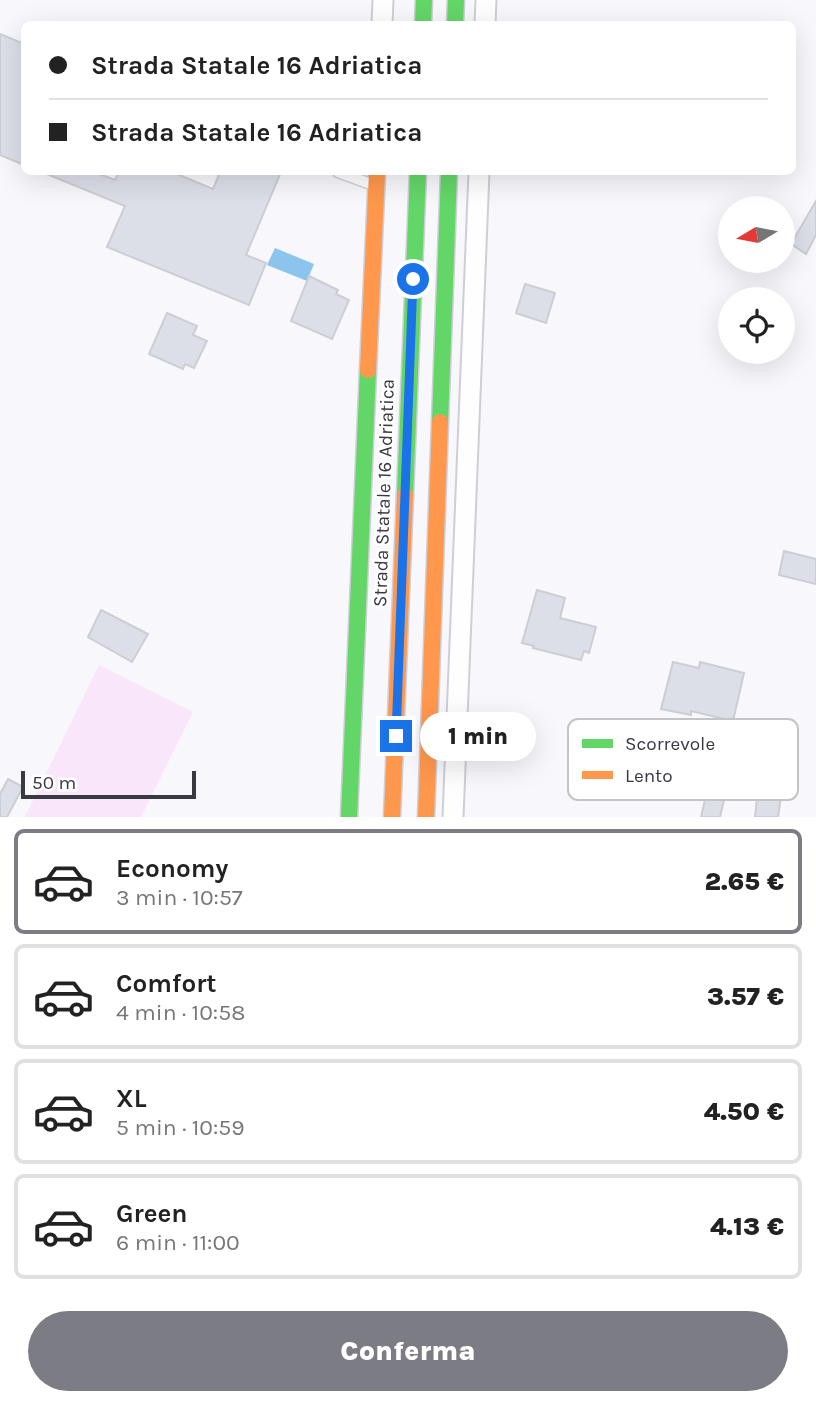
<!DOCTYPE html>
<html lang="it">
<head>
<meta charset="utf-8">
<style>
  :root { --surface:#fff; --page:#f2f2f2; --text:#222; --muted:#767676; --line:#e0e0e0; --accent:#7c7c84 }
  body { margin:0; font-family:Karla,sans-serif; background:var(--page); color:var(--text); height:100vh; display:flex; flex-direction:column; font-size:26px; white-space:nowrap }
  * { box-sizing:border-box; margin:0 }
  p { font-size:23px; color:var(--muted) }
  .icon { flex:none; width:38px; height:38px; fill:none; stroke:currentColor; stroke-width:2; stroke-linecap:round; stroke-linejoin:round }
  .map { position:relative; height:817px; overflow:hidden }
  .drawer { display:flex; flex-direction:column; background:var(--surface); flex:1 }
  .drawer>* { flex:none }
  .top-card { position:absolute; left:21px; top:21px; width:775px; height:154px; border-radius:10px; box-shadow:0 7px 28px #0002; display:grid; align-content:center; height:154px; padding:0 28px; background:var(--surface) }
  .needle { width:46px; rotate:260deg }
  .buttons { position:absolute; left:718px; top:196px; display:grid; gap:14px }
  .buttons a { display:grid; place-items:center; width:77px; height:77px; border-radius:50%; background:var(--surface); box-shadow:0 7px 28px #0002; font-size:35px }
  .scale { position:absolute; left:21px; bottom:18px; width:175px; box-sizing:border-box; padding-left:7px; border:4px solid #393944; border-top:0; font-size:19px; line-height:24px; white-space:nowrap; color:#393944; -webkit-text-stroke:5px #fff; paint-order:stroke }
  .end { position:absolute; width:32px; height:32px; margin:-16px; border:9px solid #1a73e8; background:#fff; box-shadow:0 0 0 4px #fff }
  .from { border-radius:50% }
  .bubble { position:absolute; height:49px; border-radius:24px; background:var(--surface); box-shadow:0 7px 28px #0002; font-size:23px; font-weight:800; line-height:49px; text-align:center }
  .top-card b { display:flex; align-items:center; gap:24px; height:66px; font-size:26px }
  .top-card b+b { border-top:2px solid var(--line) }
  .top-card i { width:18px; height:18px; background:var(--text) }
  ul { padding:12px 0 0; list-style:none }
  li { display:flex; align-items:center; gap:21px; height:105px; margin:0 14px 10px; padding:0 14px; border:4px solid var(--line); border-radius:10px }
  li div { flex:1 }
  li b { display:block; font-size:26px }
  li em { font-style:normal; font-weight:800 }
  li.active { border-color:var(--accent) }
  li>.icon { width:63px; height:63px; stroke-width:1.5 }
  .cta { display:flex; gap:14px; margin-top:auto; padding:14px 28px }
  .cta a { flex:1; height:80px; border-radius:42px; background:var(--accent); color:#fff; font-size:28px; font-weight:800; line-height:80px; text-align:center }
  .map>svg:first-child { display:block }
  .green { fill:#fae6fb }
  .water { fill:#8bc5ed }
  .building { fill:#dddfe8; stroke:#ccced4; stroke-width:2 }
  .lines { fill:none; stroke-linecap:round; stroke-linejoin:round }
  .lane-casing { stroke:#ceced6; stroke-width:13 }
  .street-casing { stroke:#ceced6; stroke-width:23 }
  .fast-casing { stroke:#ceced6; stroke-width:19 }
  .slow-casing { stroke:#ceced6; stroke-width:19 }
  .lane { stroke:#fefeff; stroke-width:10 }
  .street { stroke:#fefeff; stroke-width:19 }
  .fast { stroke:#63d668; stroke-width:16 }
  .slow { stroke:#ff974d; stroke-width:16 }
  .route { stroke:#1a73e8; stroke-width:9 }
  .labels { text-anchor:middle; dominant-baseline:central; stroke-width:6; stroke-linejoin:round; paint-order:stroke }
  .street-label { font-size:19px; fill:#393944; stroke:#fff }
  .key { fill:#fff; stroke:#c4c4c7; stroke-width:2 }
  .key-label { font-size:19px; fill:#393944 }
</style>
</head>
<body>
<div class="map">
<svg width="816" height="817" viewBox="0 0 816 817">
  <rect width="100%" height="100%" fill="#f7f7fc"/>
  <path class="green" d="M99 665 193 712 141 817H25Z"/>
  <path class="water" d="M275 248 314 264 307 281 267 265Z"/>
  <g class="building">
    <path d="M0 34 24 44V165L0 155Z"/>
    <path d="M42 172H94L115 180 119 172H172L213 189 220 172H281L246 255 266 263 249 305 107 247 125 206Z"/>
    <path d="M816 201V235L806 254 791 244Z"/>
    <path d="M309 276 338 290 336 294 349 300 332 339 291 321Z"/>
    <path d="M525 284 555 293 546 323 516 313Z"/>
    <path d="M167 313 197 326 193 335 207 341 194 368 185 364 183 369 149 354Z"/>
    <path d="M784 551 816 559V584L779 575Z"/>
    <path d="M537 590 565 598 560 618 596 627 589 653 584 651 581 660 533 648 534 646 522 643Z"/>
    <path d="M101 610 148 634 132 662 88 637Z"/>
    <path d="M673 662 699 668 700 662 744 673 733 721 691 711V715L661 709Z"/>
    <path d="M8 779 23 787 7 817H0V794Z"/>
    <path d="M710 779 728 783 720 817H701Z"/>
    <path d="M759 779 783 783 778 817H755Z"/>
  </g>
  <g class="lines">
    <g class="lane-casing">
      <path id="lane" d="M338 172 376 186"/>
    </g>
    <g class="street-casing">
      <g id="street">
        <path d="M382 24 383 0"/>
        <path d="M485 24 486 0"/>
        <path d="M453 817 479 172"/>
      </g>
    </g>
    <g class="fast-casing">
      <g id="fast">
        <path d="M423 24 424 0"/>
        <path d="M455 24 456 0"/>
        <path d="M440 422 449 172"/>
        <path d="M405 495 418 172"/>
        <path d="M349 817 368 370"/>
      </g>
    </g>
    <g class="slow-casing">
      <g id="slow">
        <path d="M368 370 377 172"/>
        <path d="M392 817 405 495"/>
        <path d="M426 817 440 422"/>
      </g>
    </g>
    <use href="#lane" class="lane"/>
    <use href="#street" class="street"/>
    <use href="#fast" class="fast"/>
    <use href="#slow" class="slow"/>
  </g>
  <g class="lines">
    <path class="route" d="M396 736 413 279"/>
  </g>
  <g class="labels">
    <g class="street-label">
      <text transform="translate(384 493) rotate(-88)">Strada Statale 16 Adriatica</text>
    </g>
  </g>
  <rect x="568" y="719" width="230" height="81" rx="10" class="key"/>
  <rect x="582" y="739" width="31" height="9" fill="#63d668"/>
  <rect x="582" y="771" width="31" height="8" fill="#ff974d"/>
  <g class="key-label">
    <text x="625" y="750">Scorrevole</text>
    <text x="625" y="782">Lento</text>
  </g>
</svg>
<div class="buttons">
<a><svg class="needle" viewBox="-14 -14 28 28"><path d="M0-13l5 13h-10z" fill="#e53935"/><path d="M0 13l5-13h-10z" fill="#767676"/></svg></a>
<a><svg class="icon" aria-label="locate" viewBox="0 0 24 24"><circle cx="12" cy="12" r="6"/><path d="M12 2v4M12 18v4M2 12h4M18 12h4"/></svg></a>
</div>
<div class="scale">50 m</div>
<i class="end from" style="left:413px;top:279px"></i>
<i class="end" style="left:396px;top:736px"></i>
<div class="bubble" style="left:420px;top:712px;width:116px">1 min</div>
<div class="top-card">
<b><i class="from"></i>Strada Statale 16 Adriatica</b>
<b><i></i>Strada Statale 16 Adriatica</b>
</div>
</div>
<section class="drawer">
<ul>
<li class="active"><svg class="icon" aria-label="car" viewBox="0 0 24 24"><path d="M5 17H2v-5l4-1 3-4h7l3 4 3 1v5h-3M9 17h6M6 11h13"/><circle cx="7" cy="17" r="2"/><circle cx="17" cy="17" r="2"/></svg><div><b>Economy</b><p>3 min · 10:57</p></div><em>2.65 €</em></li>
<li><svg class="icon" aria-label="car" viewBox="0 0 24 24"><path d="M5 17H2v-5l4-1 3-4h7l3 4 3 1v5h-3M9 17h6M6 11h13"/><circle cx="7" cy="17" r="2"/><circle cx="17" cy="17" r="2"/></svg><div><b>Comfort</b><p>4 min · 10:58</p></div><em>3.57 €</em></li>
<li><svg class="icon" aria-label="car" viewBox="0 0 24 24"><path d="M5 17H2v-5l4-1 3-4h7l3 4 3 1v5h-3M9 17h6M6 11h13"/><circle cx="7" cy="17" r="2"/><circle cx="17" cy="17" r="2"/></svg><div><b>XL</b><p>5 min · 10:59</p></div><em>4.50 €</em></li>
<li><svg class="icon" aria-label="car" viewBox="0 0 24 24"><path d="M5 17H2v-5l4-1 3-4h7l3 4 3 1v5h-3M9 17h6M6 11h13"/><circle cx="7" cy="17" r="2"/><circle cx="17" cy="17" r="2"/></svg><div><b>Green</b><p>6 min · 11:00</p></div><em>4.13 €</em></li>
</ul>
<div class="cta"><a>Conferma</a></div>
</section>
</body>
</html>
